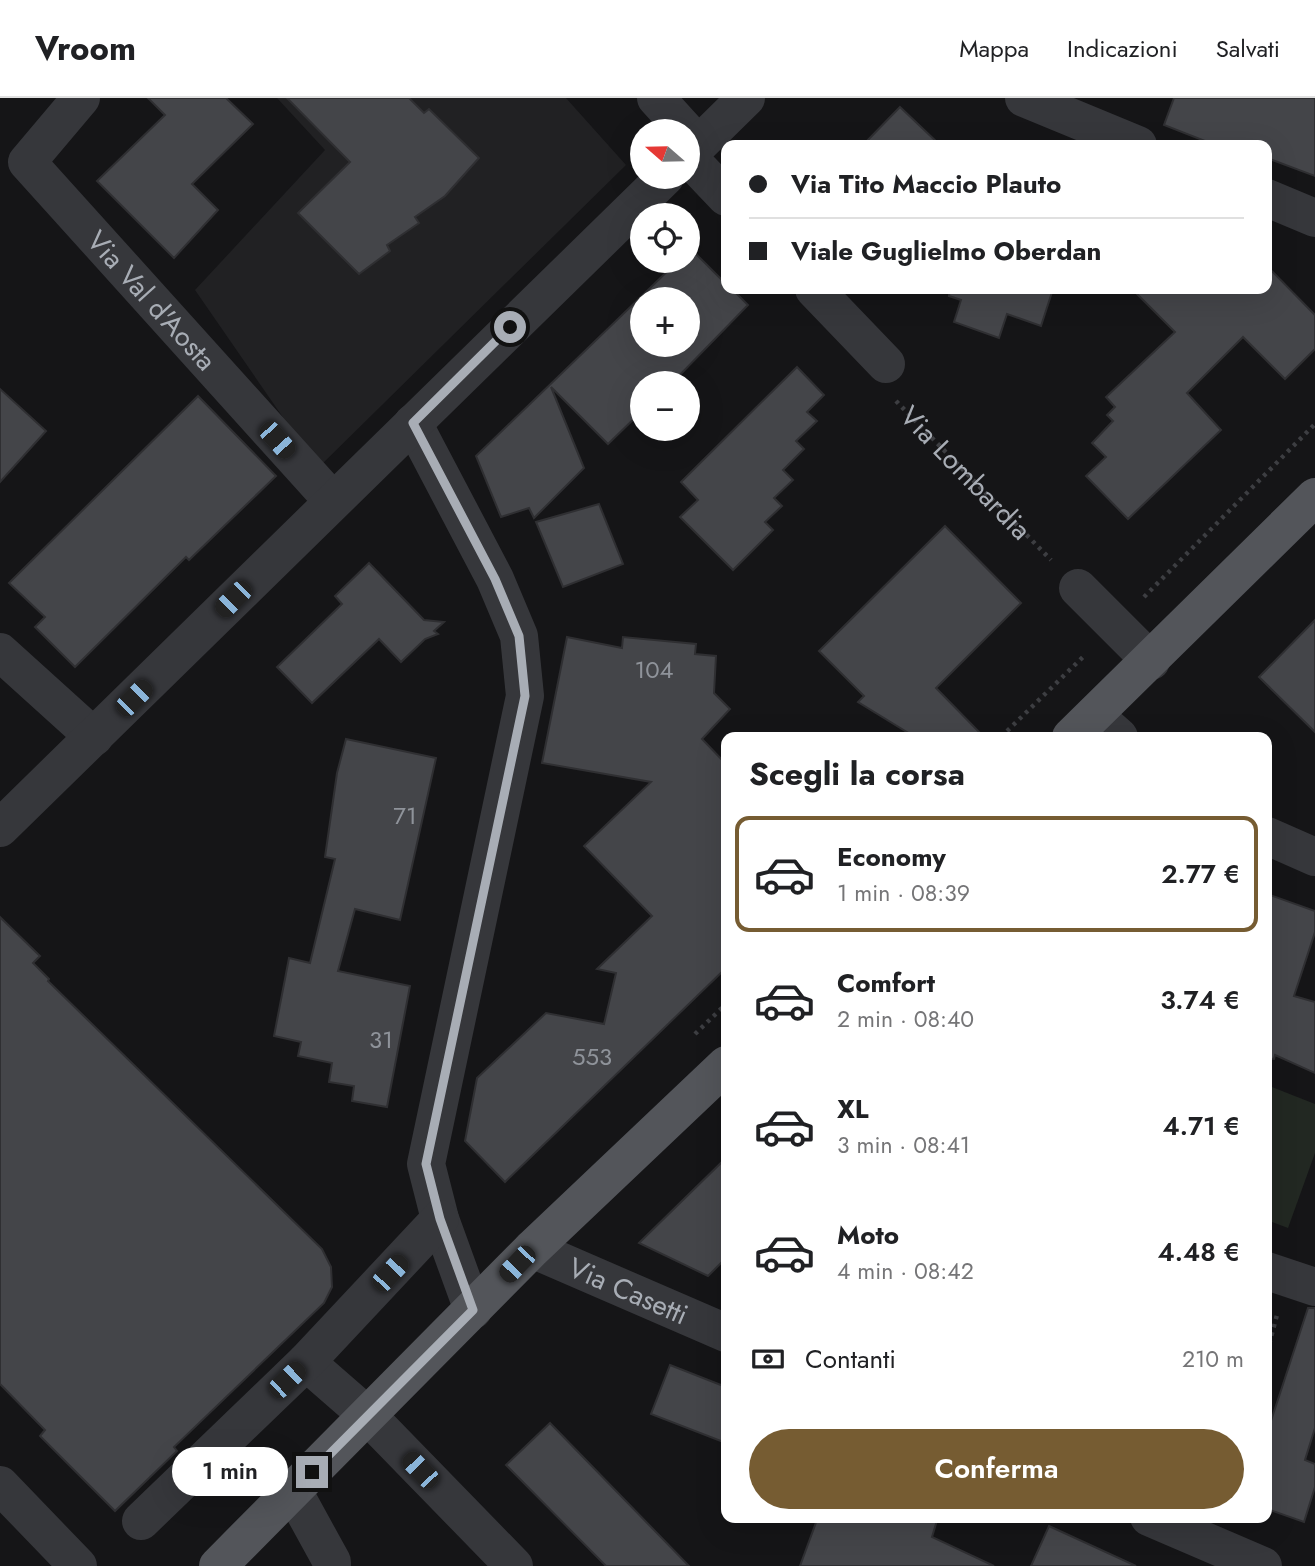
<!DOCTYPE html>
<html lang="it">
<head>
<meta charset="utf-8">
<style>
  :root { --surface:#fff; --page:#f6f6f6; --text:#202124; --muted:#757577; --line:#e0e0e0; --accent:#765c32 }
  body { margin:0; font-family:Jost,sans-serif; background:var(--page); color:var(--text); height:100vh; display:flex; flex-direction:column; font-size:26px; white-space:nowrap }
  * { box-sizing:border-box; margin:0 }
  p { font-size:23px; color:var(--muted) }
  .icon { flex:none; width:38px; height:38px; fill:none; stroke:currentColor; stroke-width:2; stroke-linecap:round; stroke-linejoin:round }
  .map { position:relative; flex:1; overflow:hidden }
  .side { position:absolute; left:721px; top:634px; width:551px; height:791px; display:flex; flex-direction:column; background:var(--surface); border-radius:14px; box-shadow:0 7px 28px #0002 }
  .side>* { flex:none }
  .hud { position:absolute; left:721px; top:42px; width:551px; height:154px; border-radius:14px; box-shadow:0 7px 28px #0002; display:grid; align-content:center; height:154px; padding:0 28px; background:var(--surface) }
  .needle { width:46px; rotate:290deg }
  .buttons { position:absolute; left:630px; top:21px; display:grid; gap:14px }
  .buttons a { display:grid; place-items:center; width:70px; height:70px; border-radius:50%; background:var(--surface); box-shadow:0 7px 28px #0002; font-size:35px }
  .end { position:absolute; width:32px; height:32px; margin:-16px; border:9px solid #a8adb5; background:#111; box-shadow:0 0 0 4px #111 }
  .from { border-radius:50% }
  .bubble { position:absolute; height:49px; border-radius:24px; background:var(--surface); box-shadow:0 7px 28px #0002; font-size:23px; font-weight:600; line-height:49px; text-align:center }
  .car { position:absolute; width:21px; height:42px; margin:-21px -10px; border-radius:9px; box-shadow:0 0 5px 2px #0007; background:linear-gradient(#222 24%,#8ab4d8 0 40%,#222 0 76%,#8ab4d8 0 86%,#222 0) }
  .hud b { display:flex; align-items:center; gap:24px; height:66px; font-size:26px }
  .hud b+b { border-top:2px solid var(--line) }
  .hud i { width:18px; height:18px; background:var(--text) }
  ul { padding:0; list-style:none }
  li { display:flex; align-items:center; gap:21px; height:116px; margin:0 14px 10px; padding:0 14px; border:4px solid transparent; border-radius:14px }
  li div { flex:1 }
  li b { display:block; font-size:26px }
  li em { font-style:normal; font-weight:600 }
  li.selected { border-color:var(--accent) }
  li>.icon { width:63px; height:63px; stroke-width:1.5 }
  h2 { padding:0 28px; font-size:32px; line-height:84px }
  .pay { display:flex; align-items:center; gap:18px; height:77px; padding:0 28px; font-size:26px }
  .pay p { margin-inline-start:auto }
  .action { display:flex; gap:14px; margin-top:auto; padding:14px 28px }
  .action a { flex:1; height:80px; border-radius:42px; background:var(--accent); color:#fff; font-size:28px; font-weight:600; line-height:80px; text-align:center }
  header { display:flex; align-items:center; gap:42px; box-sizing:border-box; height:98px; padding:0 35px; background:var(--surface); border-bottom:2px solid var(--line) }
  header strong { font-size:33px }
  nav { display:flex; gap:38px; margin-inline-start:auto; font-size:24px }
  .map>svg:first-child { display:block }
  .built { fill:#212123 }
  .green { fill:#222822 }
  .building { fill:#444549; stroke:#2f2f32; stroke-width:2; fill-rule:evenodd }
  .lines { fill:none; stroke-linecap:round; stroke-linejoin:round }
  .path { stroke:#3d3e42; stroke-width:4.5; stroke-dasharray:3.5 5; stroke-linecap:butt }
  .minor { stroke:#36373b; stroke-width:38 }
  .major { stroke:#53555a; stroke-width:38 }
  .route { stroke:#a8adb5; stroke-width:9 }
  .labels { text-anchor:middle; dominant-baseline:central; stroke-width:7; stroke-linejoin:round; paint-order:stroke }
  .number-label { font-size:24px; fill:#8f939a }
  .street-label { font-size:28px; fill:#a8adb5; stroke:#101012 }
</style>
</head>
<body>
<header>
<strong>Vroom</strong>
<nav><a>Mappa</a><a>Indicazioni</a><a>Salvati</a></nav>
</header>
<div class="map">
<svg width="1315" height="1468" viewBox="0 0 1315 1468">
  <rect width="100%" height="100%" fill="#151517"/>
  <path class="built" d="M277 0H566L626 67 318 370 195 192 325 52Z"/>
  <path class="green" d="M1267 987 1315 1006V1055L1288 1130 1267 1122Z"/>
  <g class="building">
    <path d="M148 0H226L253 26 192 86 218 112 174 160 97 83 165 17Z"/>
    <path d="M287 0H409L424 15 429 11 479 60 445 98 415 119 419 125 387 147 390 153 359 176 298 115 350 64Z"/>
    <path d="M1174 0H1315V78L1267 60V47H1215L1164 27Z"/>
    <path d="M900 9 940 47H863Z"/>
    <path d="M690 150 726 186V191H732L748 207 672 285H642V313L608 346 551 289 584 370 534 420 529 410 501 419 476 358 678 163H688ZM642 201H688V247H642Z"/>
    <path d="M1267 168 1315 217V251L1285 281 1243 239 1187 295 1221 332 1128 421 1086 378 1106 359 1092 345 1113 323 1107 317 1115 309 1106 299 1175 234 1132 191H1267Z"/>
    <path d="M950 191H1053L1041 228 1007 216 999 240 954 224 961 202 949 198Z"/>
    <path d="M797 269 824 297 807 314 817 323 796 343 804 351 783 372 793 382 774 400 782 408 765 424 773 432 733 472 680 419 698 402 681 384Z"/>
    <path d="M0 291 46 333 0 384Z"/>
    <path d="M198 298 276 378 189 462 186 459 75 569 35 529 45 519 9 485Z"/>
    <path d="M599 406 623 466 563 489 536 424Z"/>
    <path d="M945 428 1021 505 936 590 984 639H915L858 604 864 598 819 553Z"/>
    <path d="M369 465 424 522 444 524 434 533 438 536 425 541 401 564 379 541 312 605 277 569 342 506 335 498Z"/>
    <path d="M1315 522V634L1259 579Z"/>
    <path d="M567 539 622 550 623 539 696 546 695 556 716 558 714 595 730 611 702 641 726 666V870L505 1084 465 1043 477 980 546 915 604 926 616 875 597 871 652 818 584 748 651 684 542 665Z"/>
    <path d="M346 641 436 660 400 822 355 811 338 873 410 888 387 1009 352 1003 354 988 329 984 332 965 298 958 301 944 274 938 289 860 310 865 335 761 325 759 337 675Z"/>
    <path d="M1267 796 1315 813V834L1294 898 1315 904V975L1275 957 1274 961 1267 960Z"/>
    <path d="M0 819 40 858 33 865 49 881 48 883 322 1151 331 1169 332 1189 324 1205 174 1349 177 1353 115 1413 40 1338 45 1332 0 1286Z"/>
    <path d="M726 1060V1160L708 1178 639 1145Z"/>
    <path d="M1308 1210H1315V1330L1305 1362 1315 1366V1389L1304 1424 1267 1411V1335Z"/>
    <path d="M670 1267 726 1289V1345L651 1316Z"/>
    <path d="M550 1325 689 1468H606L506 1367Z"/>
    <path d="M818 1419H938L932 1439 994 1468H800Z"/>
    <path d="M1049 1428 1136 1468H1031Z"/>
  </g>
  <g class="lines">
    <g class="path">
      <path id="s1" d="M896 303 1051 462"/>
      <path d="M1144 499 1315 326"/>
      <path d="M1001 639 1086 556"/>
      <path d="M695 936 726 906"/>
      <path d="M1267 1254 1277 1217"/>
    </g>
    <g class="minor">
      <path id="s2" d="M81 0 27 64 332 402"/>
      <path d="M656 0 686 33"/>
      <path d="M1024 0 1138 47"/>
      <path d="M688 57 746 0"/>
      <path d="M688 59 726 99"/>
      <path d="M1267 100 1315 120"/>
      <path d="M814 191 886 266"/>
      <path d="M413 325 495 481 519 538 525 598 426 1066 440 1121 473 1212"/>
      <path d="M1078 490 1151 563"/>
      <path d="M0 554 94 639"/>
      <path d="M1094 617 1119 639"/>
      <path d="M0 730 665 79"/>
      <path d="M1267 738 1315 759"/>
      <path id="s3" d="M532 1151 726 1235"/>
      <path d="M1267 1173 1315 1189"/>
      <path d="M306 1264 368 1318 514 1468"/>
      <path d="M0 1387 78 1468"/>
      <path d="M293 1393 332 1464V1468"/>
      <path d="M1149 1419 1263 1468"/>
      <path d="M141 1423 306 1264 440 1121"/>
    </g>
    <g class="major">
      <path d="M1071 639 1315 399"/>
      <path d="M218 1468 532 1151 726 967"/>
    </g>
  </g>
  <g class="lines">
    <path class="route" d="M312 1374 473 1212 440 1121 426 1066 525 598 519 538 495 481 413 325 510 229"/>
  </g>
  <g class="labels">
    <g class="number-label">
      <text x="654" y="571">104</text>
      <text x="405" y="717">71</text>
      <text x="381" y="941">31</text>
      <text x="592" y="958">553</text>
    </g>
    <g class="street-label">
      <text stroke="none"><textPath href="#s2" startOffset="270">Via Val d'Aosta</textPath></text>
      <text stroke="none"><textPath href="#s1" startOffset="100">Via Lombardia</textPath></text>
      <text stroke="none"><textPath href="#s3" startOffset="105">Via Casetti</textPath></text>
    </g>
  </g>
</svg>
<div class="buttons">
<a><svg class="needle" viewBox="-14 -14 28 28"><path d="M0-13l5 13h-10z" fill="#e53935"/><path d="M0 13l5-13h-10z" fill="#757577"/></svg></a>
<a><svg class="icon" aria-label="locate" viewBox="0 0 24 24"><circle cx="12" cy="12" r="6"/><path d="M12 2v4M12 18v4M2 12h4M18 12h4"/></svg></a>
<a>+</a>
<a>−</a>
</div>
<i class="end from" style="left:510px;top:229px"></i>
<i class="end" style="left:312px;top:1374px"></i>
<div class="bubble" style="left:172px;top:1349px;width:116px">1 min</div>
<i class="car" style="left:277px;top:342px;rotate:138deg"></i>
<i class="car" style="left:233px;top:501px;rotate:225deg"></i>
<i class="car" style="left:134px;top:600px;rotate:45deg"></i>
<i class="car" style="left:517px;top:1166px;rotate:224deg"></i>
<i class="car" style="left:390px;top:1175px;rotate:43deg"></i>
<i class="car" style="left:287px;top:1282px;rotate:46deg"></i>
<i class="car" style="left:420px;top:1372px;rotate:316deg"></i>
<div class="hud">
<b><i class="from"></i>Via Tito Maccio Plauto</b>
<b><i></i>Viale Guglielmo Oberdan</b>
</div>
<section class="side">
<h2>Scegli la corsa</h2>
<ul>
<li class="selected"><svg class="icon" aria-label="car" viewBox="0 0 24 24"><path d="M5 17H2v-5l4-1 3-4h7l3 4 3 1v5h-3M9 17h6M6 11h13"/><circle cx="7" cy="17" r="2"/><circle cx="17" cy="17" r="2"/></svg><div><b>Economy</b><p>1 min · 08:39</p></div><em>2.77 €</em></li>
<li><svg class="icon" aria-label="car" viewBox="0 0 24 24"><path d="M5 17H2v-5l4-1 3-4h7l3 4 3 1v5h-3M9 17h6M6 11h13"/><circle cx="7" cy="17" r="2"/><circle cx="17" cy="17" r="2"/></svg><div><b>Comfort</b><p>2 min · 08:40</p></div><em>3.74 €</em></li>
<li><svg class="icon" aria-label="car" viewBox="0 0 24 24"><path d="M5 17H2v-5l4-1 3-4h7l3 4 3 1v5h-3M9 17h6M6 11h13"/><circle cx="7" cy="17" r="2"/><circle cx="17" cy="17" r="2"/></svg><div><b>XL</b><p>3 min · 08:41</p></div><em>4.71 €</em></li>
<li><svg class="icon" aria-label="car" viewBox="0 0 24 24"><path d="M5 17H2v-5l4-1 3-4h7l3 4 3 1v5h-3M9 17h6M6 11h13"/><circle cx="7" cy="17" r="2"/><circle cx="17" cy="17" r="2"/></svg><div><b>Moto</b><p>4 min · 08:42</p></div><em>4.48 €</em></li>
</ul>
<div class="pay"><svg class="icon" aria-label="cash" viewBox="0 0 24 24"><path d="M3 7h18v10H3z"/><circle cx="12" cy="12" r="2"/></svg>Contanti<p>210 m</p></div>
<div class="action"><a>Conferma</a></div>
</section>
</div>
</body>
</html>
